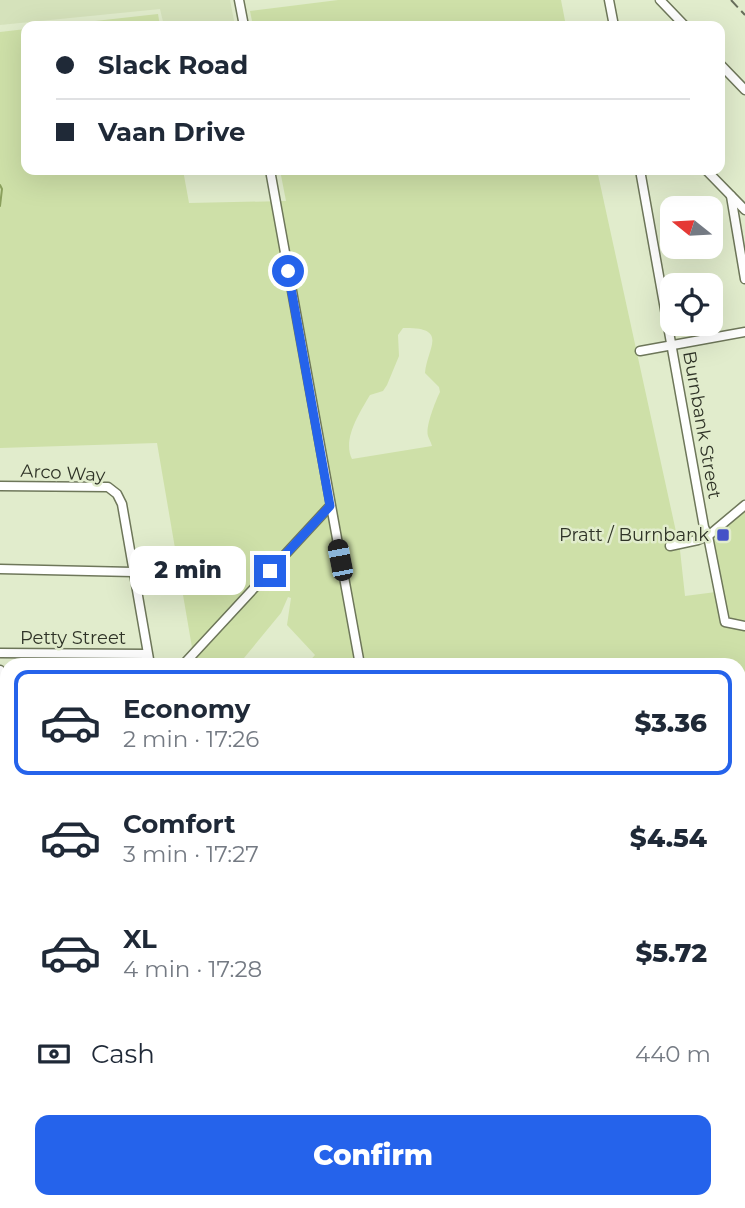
<!DOCTYPE html>
<html lang="en">
<head>
<meta charset="utf-8">
<style>
  :root { --surface:#fff; --page:#f2f2f3; --text:#1f2937; --muted:#747a83; --line:#e0e1e3; --accent:#2563eb }
  body { margin:0; font-family:Montserrat,sans-serif; background:var(--page); color:var(--text); height:100vh; display:flex; flex-direction:column; font-size:26px; white-space:nowrap }
  * { box-sizing:border-box; margin:0 }
  p { font-size:23px; color:var(--muted) }
  .icon { flex:none; width:38px; height:38px; fill:none; stroke:currentColor; stroke-width:2; stroke-linecap:round; stroke-linejoin:round }
  .map { position:relative; flex:1; overflow:hidden }
  .panel { position:absolute; left:0px; top:658px; width:746px; height:551px; display:flex; flex-direction:column; background:var(--surface); border-radius:21px 21px 0 0; box-shadow:0 7px 28px #0002 }
  .panel>* { flex:none }
  .banner { position:absolute; left:21px; top:21px; width:704px; height:154px; border-radius:14px; box-shadow:0 7px 28px #0002; display:grid; align-content:center; height:154px; padding:0 35px; background:var(--surface) }
  .needle { width:46px; rotate:288deg }
  .buttons { position:absolute; left:660px; top:196px; display:grid; gap:14px }
  .buttons a { display:grid; place-items:center; width:63px; height:63px; border-radius:14px; background:var(--surface); box-shadow:0 7px 28px #0002; font-size:35px }
  .end { position:absolute; width:32px; height:32px; margin:-16px; border:9px solid #2563eb; background:#fff; box-shadow:0 0 0 4px #fff }
  .from { border-radius:50% }
  .bubble { position:absolute; height:49px; border-radius:14px; background:var(--surface); box-shadow:0 7px 28px #0002; font-size:23px; font-weight:800; line-height:49px; text-align:center }
  .car { position:absolute; width:21px; height:42px; margin:-21px -10px; border-radius:9px; box-shadow:0 0 5px 2px #0007; background:linear-gradient(#222 24%,#8ab4d8 0 40%,#222 0 76%,#8ab4d8 0 86%,#222 0) }
  .banner b { display:flex; align-items:center; gap:24px; height:66px; font-size:26px }
  .banner b+b { border-top:2px solid var(--line) }
  .banner i { width:18px; height:18px; background:var(--text) }
  ul { padding:12px 0 0; list-style:none }
  li { display:flex; align-items:center; gap:21px; height:105px; margin:0 14px 10px; padding:0 21px; border:4px solid transparent; border-radius:14px }
  li div { flex:1 }
  li b { display:block; font-size:26px }
  li em { font-style:normal; font-weight:800 }
  li.active { border-color:var(--accent) }
  li>.icon { width:63px; height:63px; stroke-width:1.5 }
  .pay { display:flex; align-items:center; gap:18px; height:77px; padding:0 35px; font-size:26px }
  .pay p { margin-inline-start:auto }
  .primary-button { display:flex; gap:14px; margin-top:auto; padding:14px 35px }
  .primary-button a { flex:1; height:80px; border-radius:14px; background:var(--accent); color:#fff; font-size:28px; font-weight:800; line-height:80px; text-align:center }
  .map>svg:first-child { display:block }
  .built { fill:#d5e2bb }
  .green { fill:#cee0a8; fill-rule:evenodd }
  .lines { fill:none; stroke-linecap:round; stroke-linejoin:round }
  .stream { stroke:#8a9f5c; stroke-width:2 }
  .minor-casing { stroke:#6e775a; stroke-width:11 }
  .major-casing { stroke:#6e775a; stroke-width:13 }
  .minor { stroke:#fff; stroke-width:8 }
  .major { stroke:#fff; stroke-width:10 }
  .rail { stroke:#676d5b; stroke-width:2; stroke-dasharray:10 5; stroke-linecap:butt }
  .route { stroke:#2563eb; stroke-width:9 }
  .poi-dot { fill:#4452c7; stroke:#e1eccc; stroke-width:2.5 }
  .labels { text-anchor:middle; dominant-baseline:central; stroke-width:5; stroke-linejoin:round; paint-order:stroke }
  .street-label { font-size:18px; fill:#2f3327; stroke:#e1eccc }
  .poi-label { font-size:18px; fill:#2f3327; stroke:#e1eccc; text-anchor:end }
</style>
</head>
<body>
<div class="map">
<svg width="745" height="1208" viewBox="0 0 745 1208">
  <rect width="100%" height="100%" fill="#e1eccc"/>
  <path class="built" d="M0 0H230L235 26H164L160 9 0 25Z"/>
  <g class="green">
    <path d="M338 0H561L566 26H253L250 11Z"/>
    <path d="M158 14 160 26H50Z"/>
    <path d="M26 29V170H183L189 203 286 201 280 170H597L680 550 685 596 716 592 710 539 745 509V1063L739 1064 738 665H306L315 655 287 625 291 598 288 597 281 613 244 658 217 663V665H195L157 443 0 448V32ZM403 328C450 327 427 348 425 373L439 387 440 392C436 400 425 427 428 436 429 439 431 442 432 446L352 459C342 439 360 412 370 395L383 391 387 385 399 356 398 335Z"/>
    <path d="M0 1002H7V1121L0 1122Z"/>
    <path d="M7 1169V1202H58L59 1208H0V1170Z"/>
  </g>
  <g class="lines">
    <path class="stream" d="M0 185 2 189 0 206"/>
    <g class="minor-casing">
      <g id="minor">
        <path d="M239 0 244 26"/>
        <path d="M609 0 614 26"/>
        <path d="M660 0 685 26"/>
        <path d="M719 63 745 90"/>
        <path d="M270 170 360 665"/>
        <path d="M640 170 704 527 708 536 725 622 745 626"/>
        <path d="M706 170 745 210"/>
        <path d="M731 196 745 279"/>
        <path d="M640 351 745 332"/>
        <path d="M0 486 108 487 117 494 122 504 150 665"/>
        <path d="M670 546 698 540 708 536 745 505"/>
        <path d="M0 569 133 572"/>
        <path d="M0 653 147 654"/>
        <path d="M183 665 330 506"/>
        <path d="M0 670 7 709"/>
        <path d="M0 760 7 753"/>
        <path d="M0 886 7 868"/>
        <path d="M0 914 7 913"/>
        <path d="M0 996 7 995"/>
      </g>
    </g>
    <g class="major-casing">
      <g id="major">
        <path d="M738 1074 745 1073"/>
        <path d="M0 1133 7 1132"/>
        <path d="M0 1141 7 1140"/>
      </g>
    </g>
    <use href="#minor" class="minor"/>
    <use href="#major" class="major"/>
    <path class="rail" d="M731 0 745 15"/>
  </g>
  <g class="lines">
    <path class="route" d="M270 571 330 506 288 271"/>
  </g>
  <rect class="poi-dot" x="716" y="528" width="14" height="14" rx="3.5"/>
  <g class="labels">
    <g class="street-label">
      <text transform="translate(702 425) rotate(80)">Burnbank Street</text>
      <text transform="translate(63 473) rotate(3)">Arco Way</text>
      <text x="73" y="638">Petty Street</text>
    </g>
    <g class="poi-label">
      <text x="709" y="535">Pratt / Burnbank</text>
    </g>
  </g>
</svg>
<div class="buttons">
<a><svg class="needle" viewBox="-14 -14 28 28"><path d="M0-13l5 13h-10z" fill="#e53935"/><path d="M0 13l5-13h-10z" fill="#747a83"/></svg></a>
<a><svg class="icon" aria-label="locate" viewBox="0 0 24 24"><circle cx="12" cy="12" r="6"/><path d="M12 2v4M12 18v4M2 12h4M18 12h4"/></svg></a>
</div>
<i class="end from" style="left:288px;top:271px"></i>
<i class="end" style="left:270px;top:571px"></i>
<div class="bubble" style="left:130px;top:546px;width:116px">2 min</div>
<i class="car" style="left:340px;top:560px;rotate:349deg"></i>
<div class="banner">
<b><i class="from"></i>Slack Road</b>
<b><i></i>Vaan Drive</b>
</div>
<section class="panel">
<ul>
<li class="active"><svg class="icon" aria-label="car" viewBox="0 0 24 24"><path d="M5 17H2v-5l4-1 3-4h7l3 4 3 1v5h-3M9 17h6M6 11h13"/><circle cx="7" cy="17" r="2"/><circle cx="17" cy="17" r="2"/></svg><div><b>Economy</b><p>2 min · 17:26</p></div><em>$3.36</em></li>
<li><svg class="icon" aria-label="car" viewBox="0 0 24 24"><path d="M5 17H2v-5l4-1 3-4h7l3 4 3 1v5h-3M9 17h6M6 11h13"/><circle cx="7" cy="17" r="2"/><circle cx="17" cy="17" r="2"/></svg><div><b>Comfort</b><p>3 min · 17:27</p></div><em>$4.54</em></li>
<li><svg class="icon" aria-label="car" viewBox="0 0 24 24"><path d="M5 17H2v-5l4-1 3-4h7l3 4 3 1v5h-3M9 17h6M6 11h13"/><circle cx="7" cy="17" r="2"/><circle cx="17" cy="17" r="2"/></svg><div><b>XL</b><p>4 min · 17:28</p></div><em>$5.72</em></li>
</ul>
<div class="pay"><svg class="icon" aria-label="cash" viewBox="0 0 24 24"><path d="M3 7h18v10H3z"/><circle cx="12" cy="12" r="2"/></svg>Cash<p>440 m</p></div>
<div class="primary-button"><a>Confirm</a></div>
</section>
</div>
</body>
</html>
